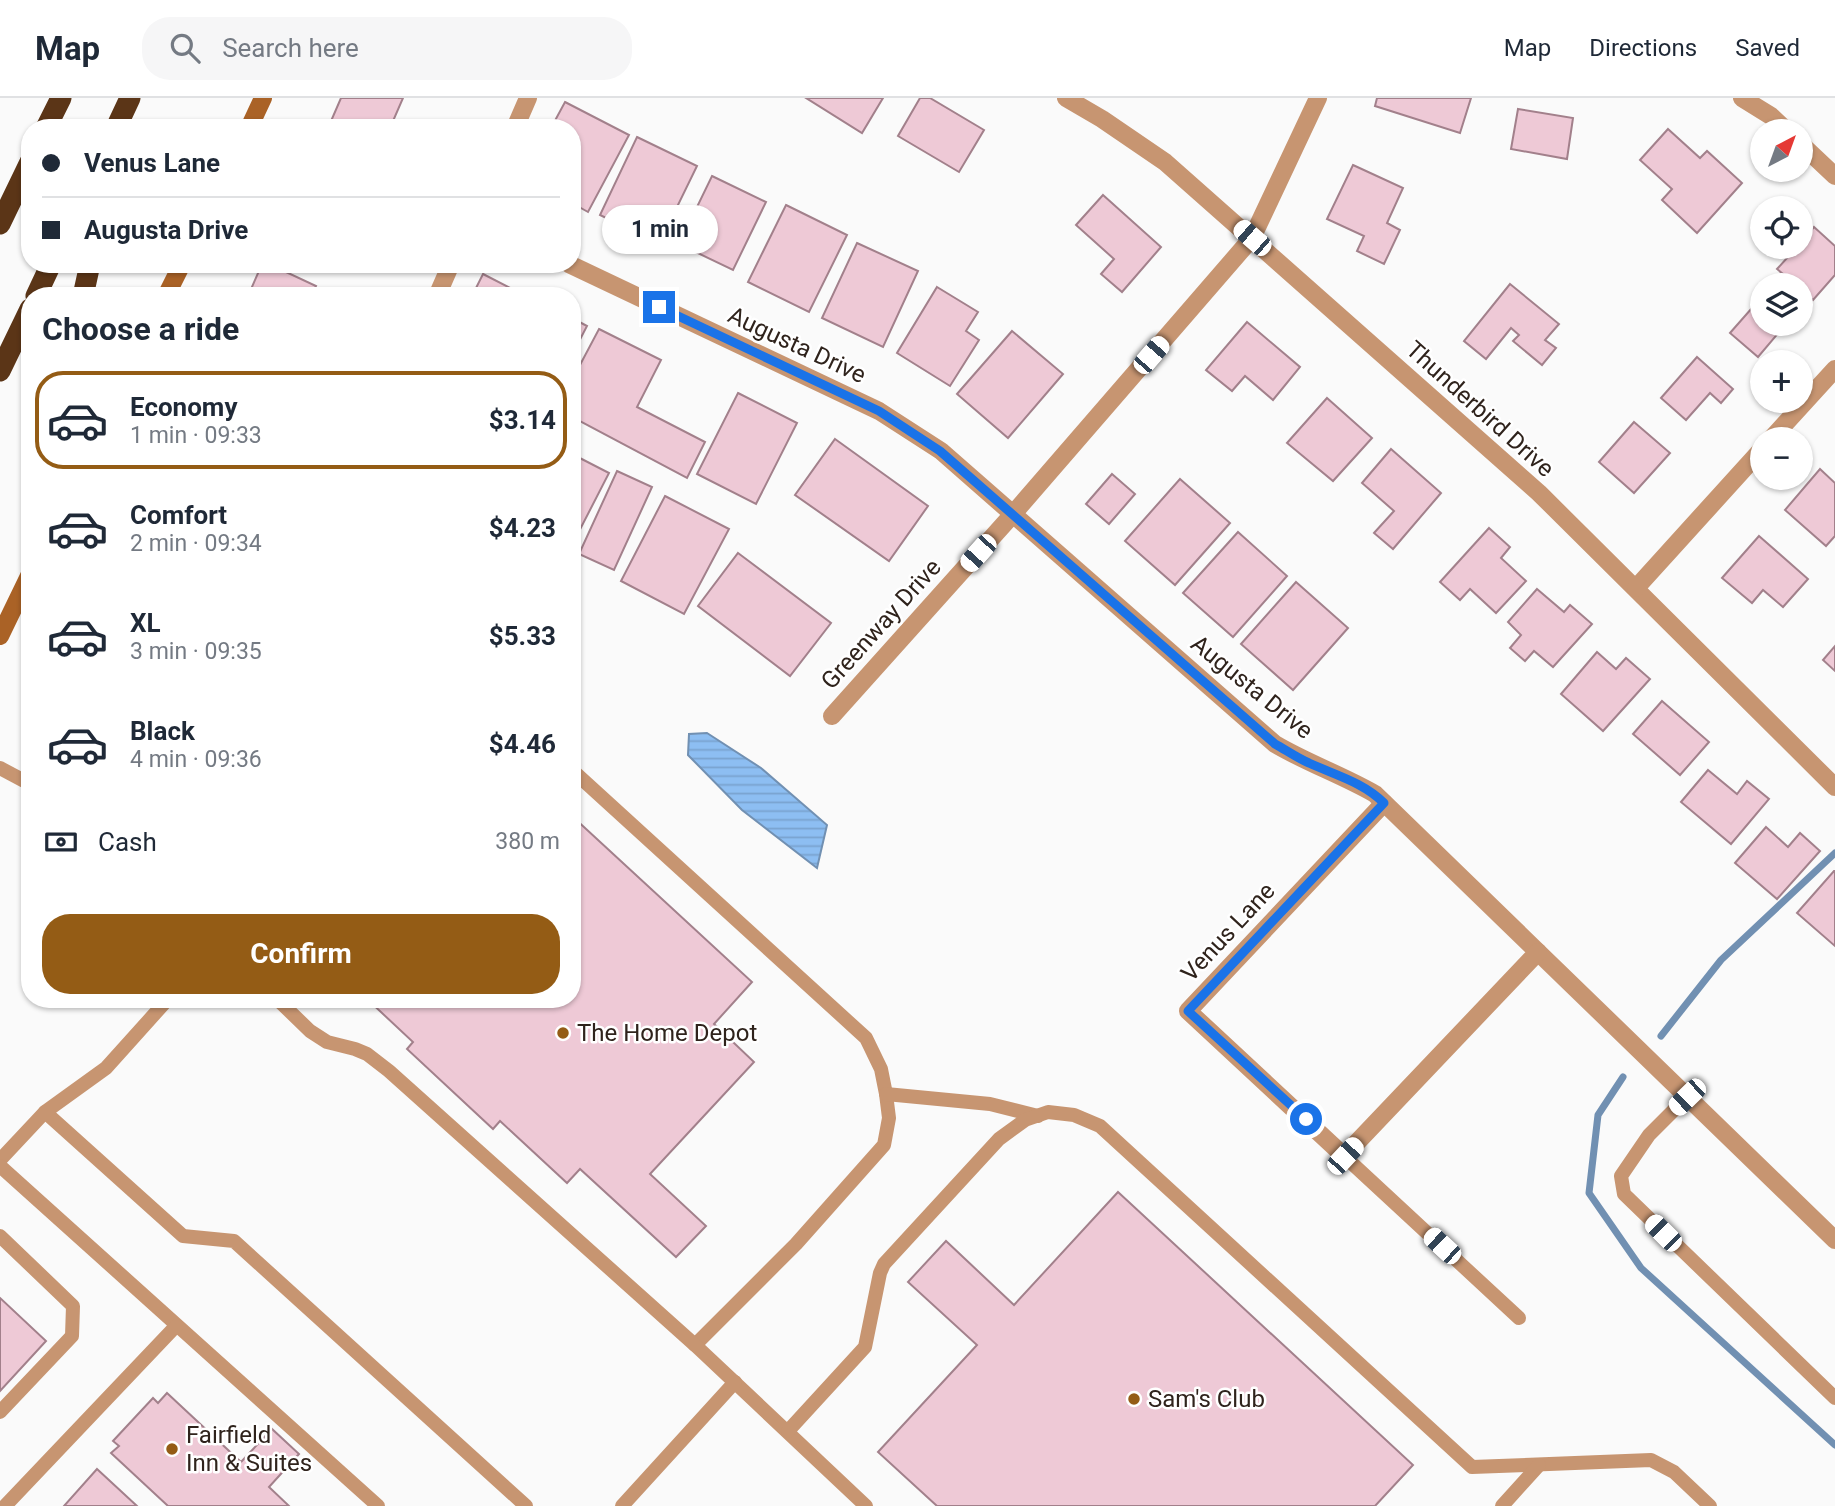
<!DOCTYPE html>
<html lang="en">
<head>
<meta charset="utf-8">
<style>
  :root { --surface:#fff; --page:#f6f6f7; --text:#1f2937; --muted:#747a83; --line:#e0e1e3; --accent:#945c15 }
  body { margin:0; font-family:Roboto,sans-serif; background:var(--page); color:var(--text); height:100vh; display:flex; flex-direction:column; font-size:26px; white-space:nowrap }
  * { box-sizing:border-box; margin:0 }
  p { font-size:23px; color:var(--muted) }
  .icon { flex:none; width:38px; height:38px; fill:none; stroke:currentColor; stroke-width:2; stroke-linecap:round; stroke-linejoin:round }
  .map { position:relative; flex:1; overflow:hidden }
  .panel { position:absolute; left:21px; top:189px; width:560px; height:721px; display:flex; flex-direction:column; background:var(--surface); border-radius:28px; box-shadow:0 2px 5px #0004 }
  .panel>* { flex:none }
  .hud { position:absolute; left:21px; top:21px; width:560px; height:154px; border-radius:28px; box-shadow:0 2px 5px #0004; display:grid; align-content:center; height:154px; padding:0 21px; background:var(--surface) }
  .needle { width:46px; rotate:41deg }
  .buttons { position:absolute; left:1750px; top:21px; display:grid; gap:14px }
  .buttons a { display:grid; place-items:center; width:63px; height:63px; border-radius:50%; background:var(--surface); box-shadow:0 2px 5px #0004; font-size:35px }
  .end { position:absolute; width:32px; height:32px; margin:-16px; border:9px solid #1a73e8; background:#fff; box-shadow:0 0 0 4px #fff }
  .from { border-radius:50% }
  .bubble { position:absolute; height:49px; border-radius:24px; background:var(--surface); box-shadow:0 2px 5px #0004; font-size:23px; font-weight:700; line-height:49px; text-align:center }
  .car { position:absolute; width:21px; height:42px; margin:-21px -10px; border-radius:9px; box-shadow:0 0 5px 2px #0007; background:linear-gradient(#fff 24%,#345 0 40%,#fff 0 76%,#345 0 86%,#fff 0) }
  .hud b { display:flex; align-items:center; gap:24px; height:66px; font-size:26px }
  .hud b+b { border-top:2px solid var(--line) }
  .hud i { width:18px; height:18px; background:var(--text) }
  ul { padding:0; list-style:none }
  li { display:flex; align-items:center; gap:21px; height:98px; margin:0 14px 10px; padding:0 7px; border:4px solid transparent; border-radius:28px }
  li div { flex:1 }
  li b { display:block; font-size:26px }
  li em { font-style:normal; font-weight:700 }
  li.on { border-color:var(--accent) }
  li>.icon { width:63px; height:63px; stroke-width:1.5 }
  h2 { padding:0 21px; font-size:32px; line-height:84px }
  .pay { display:flex; align-items:center; gap:18px; height:77px; padding:0 21px; font-size:26px }
  .pay p { margin-inline-start:auto }
  .action { display:flex; gap:14px; margin-top:auto; padding:14px 21px }
  .action a { flex:1; height:80px; border-radius:28px; background:var(--accent); color:#fff; font-size:28px; font-weight:700; line-height:80px; text-align:center }
  header { display:flex; align-items:center; gap:42px; box-sizing:border-box; height:98px; padding:0 35px; background:var(--surface); border-bottom:2px solid var(--line) }
  header strong { font-size:33px }
  nav { display:flex; gap:38px; margin-inline-start:auto; font-size:24px }
  .search { width:490px; height:63px; background:var(--page); display:flex; align-items:center; gap:18px; box-sizing:border-box; padding:0 24px; border-radius:28px; color:var(--muted); font-size:26px }
  .map>svg:first-child { display:block }
  .water { fill:url(#water-rules); stroke:#7190b2; stroke-width:2 }
  .lines { fill:none; stroke-linecap:round; stroke-linejoin:round }
  .stream { stroke:#7190b2; stroke-width:7 }
  .building { fill:#eec9d6; stroke:#a2808b; stroke-width:2 }
  .lane { stroke:#c79571; stroke-width:14 }
  .street { stroke:#c79571; stroke-width:18 }
  .secondary { stroke:#aa6226; stroke-width:18 }
  .highway { stroke:#5b3517; stroke-width:21 }
  .route { stroke:#1a73e8; stroke-width:9 }
  .poi-dot { fill:#945c15; stroke:#fff; stroke-width:2.5 }
  .labels { text-anchor:middle; dominant-baseline:central; stroke-width:5; stroke-linejoin:round; paint-order:stroke }
  .street-label { font-size:24px; fill:#2f231c; stroke:#fff }
  .poi-label { font-size:24px; fill:#2f231c; stroke:#fff; text-anchor:start }
</style>
</head>
<body>
<header>
<strong>Map</strong>
<div class="search"><svg class="icon" aria-label="search" viewBox="0 0 24 24"><circle cx="10" cy="10" r="6"/><path d="M15 15l6 6"/></svg>Search here</div>
<nav><a>Map</a><a>Directions</a><a>Saved</a></nav>
</header>
<div class="map">
<svg width="1835" height="1408" viewBox="0 0 1835 1408">
  <defs>
    <pattern id="water-rules" width="6" height="5" patternUnits="userSpaceOnUse" patternTransform="scale(1.75)"><rect width="6" height="5" fill="#8dbef2"/><path d="M0 2.5h6" fill="none" stroke="#7aa3cf"/></pattern>
  </defs>
  <rect width="100%" height="100%" fill="#fafafa"/>
  <path class="water" d="M707 635 761 670 827 727 817 770 742 712 688 657 689 636Z"/>
  <g class="lines">
    <g class="stream">
      <path d="M1661 938 1721 862 1835 755"/>
      <path d="M1623 979 1598 1017 1589 1095 1641 1170 1835 1347"/>
    </g>
  </g>
  <g class="building">
    <path d="M341 0H403L390 30H328Z"/>
    <path d="M806 0H883L862 35Z"/>
    <path d="M920 0H930L984 32 959 74 898 38Z"/>
    <path d="M1377 0H1471L1460 35 1375 8Z"/>
    <path d="M565 4 629 37 588 114 572 105V30H551Z"/>
    <path d="M1518 11 1573 20 1567 61 1511 51Z"/>
    <path d="M1668 31 1700 60 1707 53 1742 85 1697 135 1662 102 1672 91 1640 62Z"/>
    <path d="M637 39 697 68 659 146 600 117Z"/>
    <path d="M1353 67 1403 90 1387 125 1400 132 1384 166 1357 153 1364 138 1327 121Z"/>
    <path d="M712 78 766 104 733 172 679 146Z"/>
    <path d="M1103 97 1161 149 1122 194 1101 176 1114 161 1076 127Z"/>
    <path d="M786 107 847 137 809 214 748 184Z"/>
    <path d="M1814 129 1835 148V177L1813 202 1801 191V187H1796L1777 171 1797 149H1801V144Z"/>
    <path d="M857 145 918 173 883 249 822 220Z"/>
    <path d="M262 166H269L316 188 311 198H248Z"/>
    <path d="M483 176 526 198H472Z"/>
    <path d="M1510 186 1559 226 1545 242 1556 250 1542 267 1513 243 1519 237 1511 230 1486 261 1464 243Z"/>
    <path d="M937 189 978 214 966 233 979 242 950 288 897 255Z"/>
    <path d="M1759 202 1762 205V226H1786L1758 259 1730 235Z"/>
    <path d="M572 220 587 228 572 257Z"/>
    <path d="M1247 224 1300 269 1273 302 1245 278 1232 293 1206 272Z"/>
    <path d="M599 231 661 262 637 309 705 344 687 380 572 319V282Z"/>
    <path d="M1012 233 1063 276 1008 340 957 296Z"/>
    <path d="M1697 259 1733 291 1721 305 1710 295 1686 322 1661 300Z"/>
    <path d="M738 295 797 325 756 406 697 376Z"/>
    <path d="M1327 300 1372 340 1333 383 1287 345Z"/>
    <path d="M1634 324 1670 355 1634 395 1599 364Z"/>
    <path d="M835 341 928 408 889 463 795 397Z"/>
    <path d="M1391 351 1441 395 1393 451 1374 435 1394 413 1362 385Z"/>
    <path d="M572 356 609 375 572 447Z"/>
    <path d="M1820 371 1835 385V438L1826 448 1785 412Z"/>
    <path d="M617 373 652 389 614 472 579 456Z"/>
    <path d="M1112 376 1135 396 1109 426 1086 406Z"/>
    <path d="M1180 381 1230 425 1175 487 1125 443Z"/>
    <path d="M665 398 729 431 684 516 621 483Z"/>
    <path d="M1489 430 1510 449 1501 460 1526 483 1496 515 1470 491 1460 502 1440 484Z"/>
    <path d="M1238 434 1287 478 1233 539 1183 495Z"/>
    <path d="M1759 438 1808 481 1783 509 1763 492 1752 505 1722 480Z"/>
    <path d="M738 455 831 525 790 578 698 508Z"/>
    <path d="M1296 484 1348 530 1293 592 1241 546Z"/>
    <path d="M1537 491 1564 514 1570 507 1592 526 1553 569 1534 553 1525 563 1510 550 1521 537 1508 524Z"/>
    <path d="M1835 548V573L1823 562Z"/>
    <path d="M1597 554 1616 571 1626 560 1650 581 1603 633 1561 596Z"/>
    <path d="M1662 603 1709 644 1680 677 1633 636Z"/>
    <path d="M1708 672 1737 696 1747 683 1769 701 1731 746 1681 704Z"/>
    <path d="M572 718 752 884 714 926 754 964 650 1076 706 1128 676 1159 580 1071 567 1085 500 1023 493 1031 407 951 413 944 367 901H572Z"/>
    <path d="M1766 729 1788 749 1800 735 1820 753 1777 801 1735 765Z"/>
    <path d="M1834 773H1835V848L1797 815Z"/>
    <path d="M1118 1094 1413 1367 1375 1408H937L878 1354 977 1247 908 1184 946 1143 1014 1207Z"/>
    <path d="M0 1200 46 1243 0 1293Z"/>
    <path d="M167 1295 241 1364 272 1331 299 1356 269 1389 289 1408H168L111 1355 119 1348 113 1343 153 1300 158 1305Z"/>
    <path d="M97 1371 137 1408H64Z"/>
  </g>
  <g class="lines">
    <g class="lane">
      <path d="M0 670 30 686"/>
      <path d="M572 672 866 940 881 971 886 996 889 1020 884 1047 796 1146 695 1247"/>
      <path d="M277 901 310 933 327 944 355 951 367 956 389 973 695 1247 866 1408"/>
      <path d="M886 996 990 1006 1038 1018"/>
      <path d="M1687 999 1649 1037 1621 1078 1624 1096 1835 1300"/>
      <path d="M45 1014 183 1138 234 1143 526 1408"/>
      <path d="M1344 1058 1519 1220"/>
      <path d="M0 1062 45 1014 106 970 168 901"/>
      <path d="M0 1068 378 1408"/>
      <path d="M0 1138 73 1208 72 1238 0 1314"/>
      <path d="M788 1333 865 1249 880 1175 884 1166 999 1041 1025 1022 1048 1014 1074 1017 1100 1028 1472 1369 1651 1362 1674 1374 1710 1408"/>
      <path d="M5 1408 176 1228"/>
      <path d="M622 1408 735 1284"/>
      <path d="M1502 1408 1539 1367"/>
    </g>
    <g class="street">
      <path d="M1066 0 1102 21 1165 64 1539 395 1835 689"/>
      <path d="M1742 0 1771 18 1787 33"/>
      <path d="M515 30 528 0"/>
      <path d="M1801 46 1835 78"/>
      <path d="M569 166 879 313 941 353 1275 646C1307 665 1342 677 1375 696L1835 1142"/>
      <path d="M437 198 451 166"/>
      <path d="M1771 341 1835 271"/>
      <path d="M1636 490 1762 351"/>
      <path d="M832 618 1013 416 1252 140 1318 0"/>
      <path d="M1384 705 1188 913 1344 1058 1538 854"/>
    </g>
    <g class="secondary">
      <path d="M249 30 263 0"/>
      <path d="M166 198 182 166"/>
      <path d="M0 538 30 476"/>
    </g>
    <g class="highway">
      <path d="M46 30 61 0"/>
      <path d="M116 30 130 0"/>
      <path d="M0 126 30 64"/>
      <path d="M36 198 51 166"/>
      <path d="M83 198 90 166"/>
      <path d="M0 273 30 211"/>
    </g>
  </g>
  <g class="lines">
    <path class="route" d="M659 209 879 313 940 353 1275 646C1286 652 1297 660 1309 665 1335 677 1363 684 1384 705L1188 913 1306 1021"/>
  </g>
  <g class="poi-dot">
    <circle cx="563" cy="935" r="7"/>
    <circle cx="1134" cy="1301" r="7"/>
    <circle cx="172" cy="1351" r="7"/>
  </g>
  <g class="labels">
    <g class="street-label">
      <text transform="translate(797 247) rotate(25)">Augusta Drive</text>
      <text transform="translate(1480 311) rotate(42)">Thunderbird Drive</text>
      <text transform="translate(881 526) rotate(-48)">Greenway Drive</text>
      <text transform="translate(1252 589) rotate(39)">Augusta Drive</text>
      <text transform="translate(1228 834) rotate(-47)">Venus Lane</text>
    </g>
    <g class="poi-label">
      <text x="577" y="935">The Home Depot</text>
      <text x="1148" y="1301">Sam's Club</text>
      <text x="186" y="1337">Fairfield<tspan x="186" dy="28">Inn &amp; Suites</tspan></text>
    </g>
  </g>
</svg>
<div class="buttons">
<a><svg class="needle" viewBox="-14 -14 28 28"><path d="M0-13l5 13h-10z" fill="#e53935"/><path d="M0 13l5-13h-10z" fill="#747a83"/></svg></a>
<a><svg class="icon" aria-label="locate" viewBox="0 0 24 24"><circle cx="12" cy="12" r="6"/><path d="M12 2v4M12 18v4M2 12h4M18 12h4"/></svg></a>
<a><svg class="icon" aria-label="layers" viewBox="0 0 24 24"><path d="M12 4l9 5-9 5-9-5zM3 14l9 5 9-5"/></svg></a>
<a>+</a>
<a>−</a>
</div>
<i class="end from" style="left:1306px;top:1021px"></i>
<i class="end" style="left:659px;top:209px"></i>
<div class="bubble" style="left:602px;top:107px;width:116px">1 min</div>
<i class="car" style="left:1252px;top:140px;rotate:311deg"></i>
<i class="car" style="left:1151px;top:257px;rotate:41deg"></i>
<i class="car" style="left:978px;top:455px;rotate:222deg"></i>
<i class="car" style="left:1687px;top:999px;rotate:226deg"></i>
<i class="car" style="left:1345px;top:1058px;rotate:43deg"></i>
<i class="car" style="left:1663px;top:1135px;rotate:315deg"></i>
<i class="car" style="left:1442px;top:1148px;rotate:313deg"></i>
<div class="hud">
<b><i class="from"></i>Venus Lane</b>
<b><i></i>Augusta Drive</b>
</div>
<section class="panel">
<h2>Choose a ride</h2>
<ul>
<li class="on"><svg class="icon" aria-label="car" viewBox="0 0 24 24"><path d="M5 17H2v-5l4-1 3-4h7l3 4 3 1v5h-3M9 17h6M6 11h13"/><circle cx="7" cy="17" r="2"/><circle cx="17" cy="17" r="2"/></svg><div><b>Economy</b><p>1 min · 09:33</p></div><em>$3.14</em></li>
<li><svg class="icon" aria-label="car" viewBox="0 0 24 24"><path d="M5 17H2v-5l4-1 3-4h7l3 4 3 1v5h-3M9 17h6M6 11h13"/><circle cx="7" cy="17" r="2"/><circle cx="17" cy="17" r="2"/></svg><div><b>Comfort</b><p>2 min · 09:34</p></div><em>$4.23</em></li>
<li><svg class="icon" aria-label="car" viewBox="0 0 24 24"><path d="M5 17H2v-5l4-1 3-4h7l3 4 3 1v5h-3M9 17h6M6 11h13"/><circle cx="7" cy="17" r="2"/><circle cx="17" cy="17" r="2"/></svg><div><b>XL</b><p>3 min · 09:35</p></div><em>$5.33</em></li>
<li><svg class="icon" aria-label="car" viewBox="0 0 24 24"><path d="M5 17H2v-5l4-1 3-4h7l3 4 3 1v5h-3M9 17h6M6 11h13"/><circle cx="7" cy="17" r="2"/><circle cx="17" cy="17" r="2"/></svg><div><b>Black</b><p>4 min · 09:36</p></div><em>$4.46</em></li>
</ul>
<div class="pay"><svg class="icon" aria-label="cash" viewBox="0 0 24 24"><path d="M3 7h18v10H3z"/><circle cx="12" cy="12" r="2"/></svg>Cash<p>380 m</p></div>
<div class="action"><a>Confirm</a></div>
</section>
</div>
</body>
</html>
